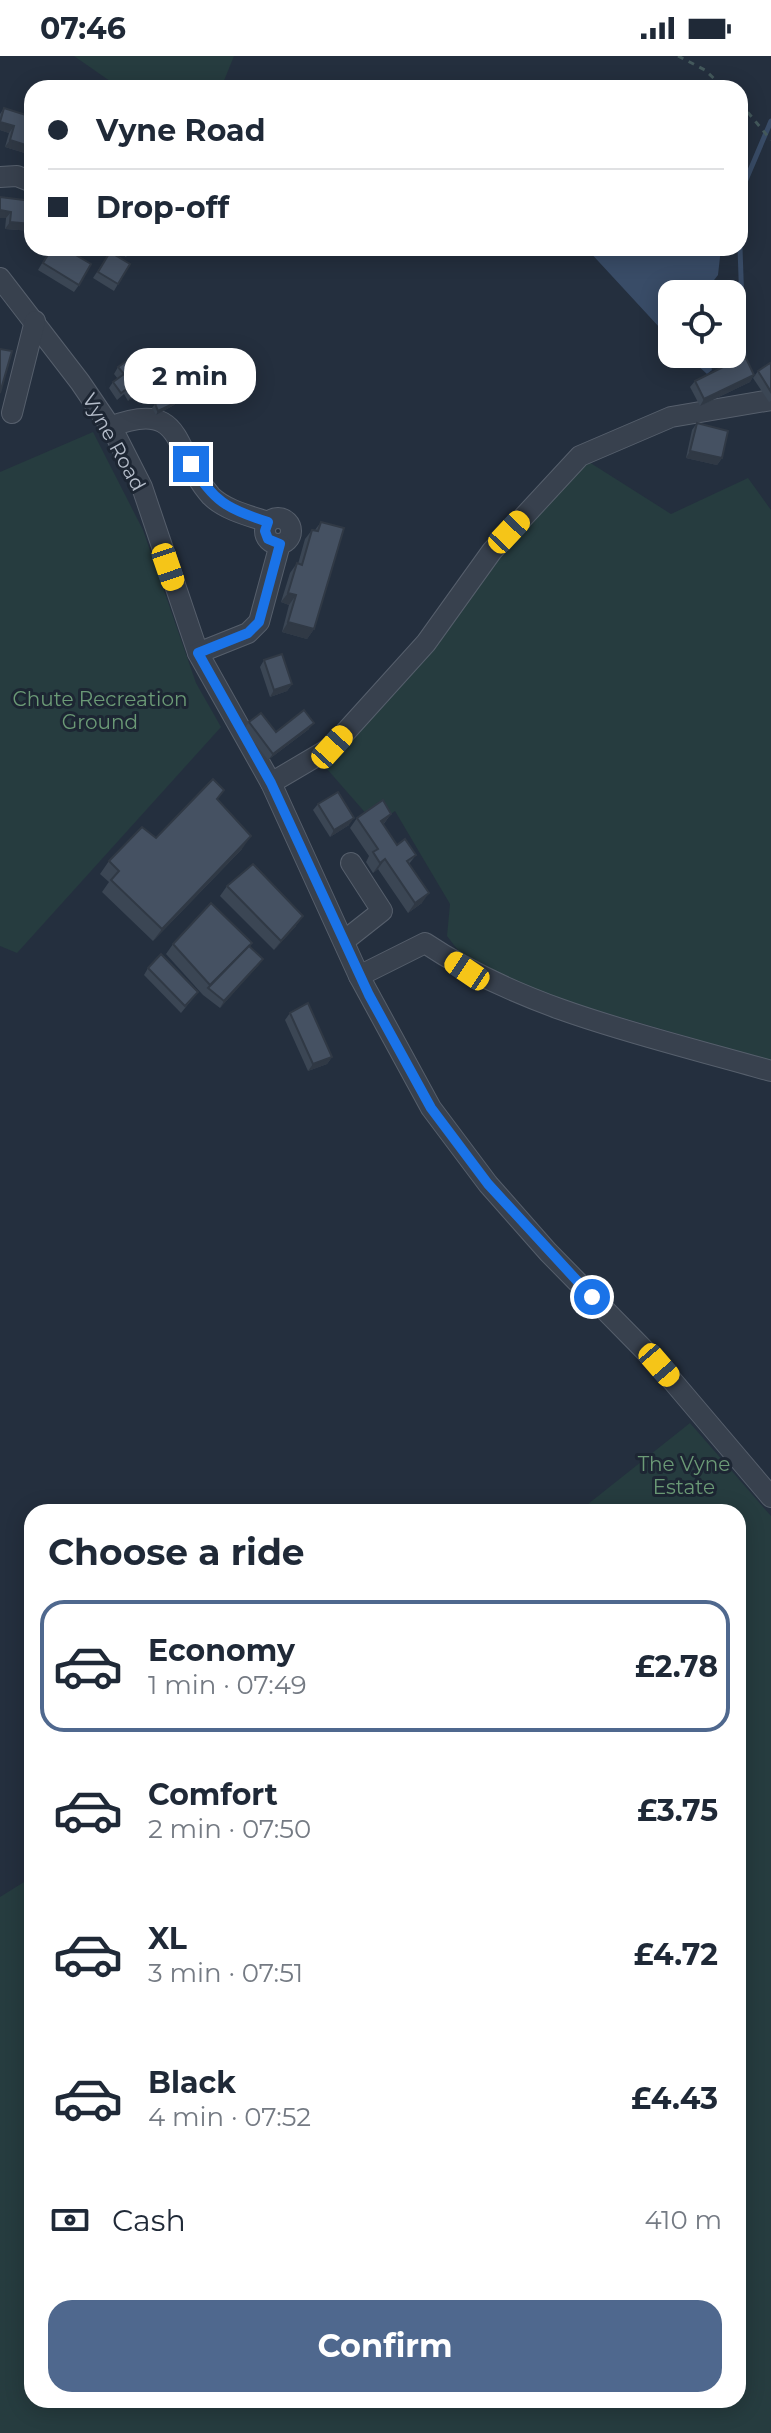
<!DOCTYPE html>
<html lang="en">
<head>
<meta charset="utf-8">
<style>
  :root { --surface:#fff; --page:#f6f6f7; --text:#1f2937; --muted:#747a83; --line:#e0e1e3; --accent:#4f688e }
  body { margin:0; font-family:Montserrat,sans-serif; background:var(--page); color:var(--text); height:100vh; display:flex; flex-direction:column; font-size:30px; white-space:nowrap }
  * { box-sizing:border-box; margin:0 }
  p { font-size:26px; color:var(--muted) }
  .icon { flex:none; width:44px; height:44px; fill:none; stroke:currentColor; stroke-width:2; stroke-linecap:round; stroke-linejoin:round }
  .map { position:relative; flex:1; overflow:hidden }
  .side { position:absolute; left:24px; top:1448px; width:722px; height:904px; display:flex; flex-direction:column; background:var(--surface); border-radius:24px; box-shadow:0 4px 20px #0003 }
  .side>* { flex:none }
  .hud { position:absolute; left:24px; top:24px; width:724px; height:176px; border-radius:24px; box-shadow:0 4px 20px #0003; display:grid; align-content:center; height:176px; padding:0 24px; background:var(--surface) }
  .tools { position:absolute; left:658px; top:224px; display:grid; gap:16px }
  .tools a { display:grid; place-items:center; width:88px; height:88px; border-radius:16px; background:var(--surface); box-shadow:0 4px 20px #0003; font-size:40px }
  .end { position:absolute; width:36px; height:36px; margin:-18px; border:10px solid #1a73e8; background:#fff; box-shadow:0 0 0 4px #fff }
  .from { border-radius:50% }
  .bubble { position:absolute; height:56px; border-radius:24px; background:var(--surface); box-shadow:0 4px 20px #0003; font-size:26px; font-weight:700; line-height:56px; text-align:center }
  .car { position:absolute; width:24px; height:48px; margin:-24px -12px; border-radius:10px; box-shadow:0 0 6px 2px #0007; background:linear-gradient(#f5c518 24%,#345 0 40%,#f5c518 0 76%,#345 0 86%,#f5c518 0) }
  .hud b { display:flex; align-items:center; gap:28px; height:76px; font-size:30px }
  .hud b+b { border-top:2px solid var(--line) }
  .hud i { width:20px; height:20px; background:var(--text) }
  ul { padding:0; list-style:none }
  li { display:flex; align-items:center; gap:24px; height:132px; margin:0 16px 12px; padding:0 8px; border:4px solid transparent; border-radius:24px }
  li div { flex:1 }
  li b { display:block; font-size:30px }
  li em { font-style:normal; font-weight:700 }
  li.selected { border-color:var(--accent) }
  li>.icon { width:72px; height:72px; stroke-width:1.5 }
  h2 { padding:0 24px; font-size:36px; line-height:96px }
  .pay { display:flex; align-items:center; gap:20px; height:88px; padding:0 24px; font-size:30px }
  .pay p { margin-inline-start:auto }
  .action { display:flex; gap:16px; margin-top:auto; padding:16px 24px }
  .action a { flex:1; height:92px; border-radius:24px; background:var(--accent); color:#fff; font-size:32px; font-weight:700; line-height:92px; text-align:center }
  .status { display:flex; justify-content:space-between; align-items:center; height:56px; padding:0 40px; background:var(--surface); direction:ltr }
  .status svg { height:22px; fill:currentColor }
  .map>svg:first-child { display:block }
  .green { fill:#263c3f }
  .water { fill:#394c67 }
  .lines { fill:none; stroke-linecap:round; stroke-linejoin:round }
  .stream { stroke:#394c67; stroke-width:5 }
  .minor-casing { stroke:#565f6c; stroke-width:22 }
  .path { stroke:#44595c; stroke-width:3; stroke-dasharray:6 6; stroke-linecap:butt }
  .minor { stroke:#38414e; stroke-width:20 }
  .wall { fill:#3b4654 }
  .shaded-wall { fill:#303945 }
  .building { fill:#455162; stroke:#303945; stroke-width:2 }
  .route { stroke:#1a73e8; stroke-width:10 }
  .labels { text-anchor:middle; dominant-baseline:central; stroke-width:6; stroke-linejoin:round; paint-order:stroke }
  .street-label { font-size:20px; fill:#b4bcc9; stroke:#1d2633 }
  .park-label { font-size:20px; fill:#6b9a76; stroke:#1d2633 }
</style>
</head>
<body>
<div class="status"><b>07:46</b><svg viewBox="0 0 49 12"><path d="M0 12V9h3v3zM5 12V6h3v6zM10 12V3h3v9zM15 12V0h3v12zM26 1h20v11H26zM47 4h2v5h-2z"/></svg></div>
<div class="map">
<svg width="771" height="2377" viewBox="0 0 771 2377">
  <rect width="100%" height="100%" fill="#242f3e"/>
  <g class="green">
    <path d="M74 0H234L221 32H120Z"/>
    <path d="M93 376 143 474 196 627 221 671 17 897 0 890V416Z"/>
    <path d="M589 406 671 458 748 422 771 454V1005L537 937 471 911 447 880 450 848 395 755 376 769 320 705 503 495Z"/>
    <path d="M690 1367 771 1460V2377H0V1841L32 1821V2344H738V1456H578Z"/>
  </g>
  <g class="water">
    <path d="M721 192 718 219 703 238H672V285L587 193Z"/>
    <path d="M685 298H708L712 314 707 318Z"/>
  </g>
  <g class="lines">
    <g class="stream">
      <path d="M740 138 771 65"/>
      <path d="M740 192 744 307"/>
    </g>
    <g class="minor-casing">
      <g id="minor">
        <path d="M0 121 17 120 32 126"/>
        <path d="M0 222 80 326 114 376 142 431 198 597 271 727 359 920 431 1052 488 1128 548 1196 659 1309 771 1441"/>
        <path d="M12 357 35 265"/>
        <path d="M110 371C187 341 172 397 211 440 225 454 250 460 268 466"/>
        <circle cx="278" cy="475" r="13"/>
        <path d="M198 597 248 577 259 566 280 488"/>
        <path d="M271 727 332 691 426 587 492 495 580 400 671 361 771 344"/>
        <path d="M344 885 382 855 351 807"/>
        <path d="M359 920 425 887C528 956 653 981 771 1015"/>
      </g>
    </g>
    <g class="path">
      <path d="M678 0 705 14 724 32"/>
      <path d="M740 47 771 84"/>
    </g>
    <use href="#minor" class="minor"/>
  </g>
  <g class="wall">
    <path d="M4 52 28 98 5 91 9 77 0 74V58Z"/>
    <path d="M0 141 32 145V175L5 173 6 162H0Z"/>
    <path d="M51 192 79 229 74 236 38 214Z"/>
    <path d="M116 192H133L126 201 115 194Z"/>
    <path d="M110 196 118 228 114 235 93 222Z"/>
    <path d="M771 309V345L769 346 753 322 758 315Z"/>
    <path d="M118 311 148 331 128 345 124 338 117 344 109 332 113 326 118 323 114 318Z"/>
    <path d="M754 319 750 326 700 350 690 331 695 325Z"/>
    <path d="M177 346 174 349 156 359 152 352 155 348Z"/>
    <path d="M697 367 722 402 717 409 686 402 692 374Z"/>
    <path d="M321 466 314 573 307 583 282 576 289 549 281 546 290 517 297 507 298 508 305 483 312 474H315Z"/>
    <path d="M264 604 292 628 287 635 270 641 260 611Z"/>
    <path d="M249 666 276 676 309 673 268 704 244 673Z"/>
    <path d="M218 744 242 793 153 885 102 836 109 826 100 818 109 805 156 782Z"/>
    <path d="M318 748 349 769 330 781 313 754Z"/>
    <path d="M391 758 383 769 397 789 416 799 409 808 422 847 408 857 378 813 373 817 366 806 369 800 350 772 357 762Z"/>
    <path d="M227 830 296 870 274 894 220 840Z"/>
    <path d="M173 888 249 890 263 903 220 952 203 939 166 898Z"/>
    <path d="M148 912 198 936 181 957 144 919Z"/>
    <path d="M290 957 332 1001 327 1008 308 1015 285 964Z"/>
  </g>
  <g class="shaded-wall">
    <path d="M0 66 14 70 9 77 0 74Z"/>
    <path d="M10 84 32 91 28 98 5 91Z"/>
    <path d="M0 154 11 156 6 162H0Z"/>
    <path d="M10 166 32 168V175L5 173Z"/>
    <path d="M754 319 750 326 700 350 704 343Z"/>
    <path d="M152 324 148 331 128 345 133 338Z"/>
    <path d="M177 346 174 349 156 359 158 355Z"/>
    <path d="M690 395 722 402 717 409 686 402Z"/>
    <path d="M288 537 296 539 289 549 281 546Z"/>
    <path d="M288 566 314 573 307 583 282 576Z"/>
    <path d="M292 628 287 635 270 641 274 634Z"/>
    <path d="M314 667 309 673 268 704 273 698Z"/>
    <path d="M391 758 384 767 374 775 381 765Z"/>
    <path d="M354 762 349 769 330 781 334 774Z"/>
    <path d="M251 780 242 793 153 885 162 873Z"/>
    <path d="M385 803 378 813 373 817 380 807Z"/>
    <path d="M429 837 422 847 408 857 415 847Z"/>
    <path d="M303 860 296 870 274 894 281 885Z"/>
    <path d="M263 903 259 909 220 952 224 945Z"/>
    <path d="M332 1001 327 1008 308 1015 313 1008Z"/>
  </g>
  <g class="building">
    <path d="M4 52 32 61V91L10 84 14 70 0 66Z"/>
    <path d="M0 141 32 145V168L10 166 11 156 0 154Z"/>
    <path d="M52 192H64L91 208 79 229 43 207Z"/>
    <path d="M110 196 130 208 118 228 98 216Z"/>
    <path d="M0 293 12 295 0 337Z"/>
    <path d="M134 300 152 324 133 338 128 332 121 337 113 326 124 318 118 311Z"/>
    <path d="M745 300 754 319 704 343 695 325Z"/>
    <path d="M770 307 771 309V336L758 315Z"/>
    <path d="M173 339 177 346 158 355 155 348Z"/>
    <path d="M697 367 728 375 722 402 690 395Z"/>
    <path d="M321 466 344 472 314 573 288 566 296 539 288 537 297 507 302 509 312 474 318 475Z"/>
    <path d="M282 598 292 628 274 634 264 604Z"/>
    <path d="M304 654 314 667 273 698 249 666 261 657 276 676Z"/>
    <path d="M213 723 224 734 217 743 251 780 162 873 111 824 119 815 109 805 142 771 156 782Z"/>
    <path d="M338 736 354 762 334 774 318 748Z"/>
    <path d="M383 744 391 758 381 765 397 789 405 783 416 799 407 805 429 837 415 847 385 803 380 807 373 796 378 793 357 762Z"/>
    <path d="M253 808 303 860 281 885 227 830Z"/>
    <path d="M211 847 252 887 210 929 173 888Z"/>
    <path d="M249 890 263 903 224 945 208 932Z"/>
    <path d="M161 898 198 936 185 950 148 912Z"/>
    <path d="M308 947 332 1001 313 1008 290 957Z"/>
  </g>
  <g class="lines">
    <path class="route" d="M191 408C213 445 227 453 268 466L265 475 268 483 280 488 259 566 248 577 198 597 271 727 369 939 431 1052 488 1128 592 1241"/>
  </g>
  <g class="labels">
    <g class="street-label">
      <text transform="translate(114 386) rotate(61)">Vyne Road</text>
    </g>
    <g class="park-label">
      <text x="100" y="643">Chute Recreation<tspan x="100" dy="23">Ground</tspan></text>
      <text x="684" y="1408">The Vyne<tspan x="684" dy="23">Estate</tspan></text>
    </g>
  </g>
</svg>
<div class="tools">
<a><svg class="icon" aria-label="locate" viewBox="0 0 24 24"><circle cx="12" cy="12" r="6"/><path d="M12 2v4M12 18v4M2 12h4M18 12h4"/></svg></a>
</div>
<i class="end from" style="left:592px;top:1241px"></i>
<i class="end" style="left:191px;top:408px"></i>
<div class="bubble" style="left:124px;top:292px;width:132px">2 min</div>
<i class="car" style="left:509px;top:476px;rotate:43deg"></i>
<i class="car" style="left:168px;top:511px;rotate:161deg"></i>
<i class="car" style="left:332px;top:691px;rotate:42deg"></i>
<i class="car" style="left:467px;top:915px;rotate:304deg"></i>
<i class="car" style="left:659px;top:1309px;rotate:139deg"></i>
<div class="hud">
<b><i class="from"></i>Vyne Road</b>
<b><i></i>Drop-off</b>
</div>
<section class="side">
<h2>Choose a ride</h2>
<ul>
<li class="selected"><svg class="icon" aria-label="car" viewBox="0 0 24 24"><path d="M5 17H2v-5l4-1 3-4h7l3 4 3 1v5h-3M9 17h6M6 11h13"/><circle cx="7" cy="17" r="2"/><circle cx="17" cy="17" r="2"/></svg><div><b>Economy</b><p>1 min · 07:49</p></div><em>£2.78</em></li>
<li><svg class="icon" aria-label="car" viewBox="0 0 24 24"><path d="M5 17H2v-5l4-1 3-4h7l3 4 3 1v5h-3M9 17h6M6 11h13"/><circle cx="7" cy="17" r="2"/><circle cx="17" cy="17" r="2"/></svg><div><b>Comfort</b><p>2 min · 07:50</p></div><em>£3.75</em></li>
<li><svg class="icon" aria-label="car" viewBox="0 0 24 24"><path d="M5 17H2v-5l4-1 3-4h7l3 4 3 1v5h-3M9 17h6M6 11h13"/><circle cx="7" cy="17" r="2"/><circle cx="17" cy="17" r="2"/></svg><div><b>XL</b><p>3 min · 07:51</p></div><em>£4.72</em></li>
<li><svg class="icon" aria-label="car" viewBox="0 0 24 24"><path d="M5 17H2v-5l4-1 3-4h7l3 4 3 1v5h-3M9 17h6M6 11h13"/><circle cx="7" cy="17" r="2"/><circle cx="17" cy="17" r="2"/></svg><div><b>Black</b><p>4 min · 07:52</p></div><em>£4.43</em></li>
</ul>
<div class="pay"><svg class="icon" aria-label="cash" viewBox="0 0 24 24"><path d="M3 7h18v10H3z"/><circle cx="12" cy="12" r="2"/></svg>Cash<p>410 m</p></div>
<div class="action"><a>Confirm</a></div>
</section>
</div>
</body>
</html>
